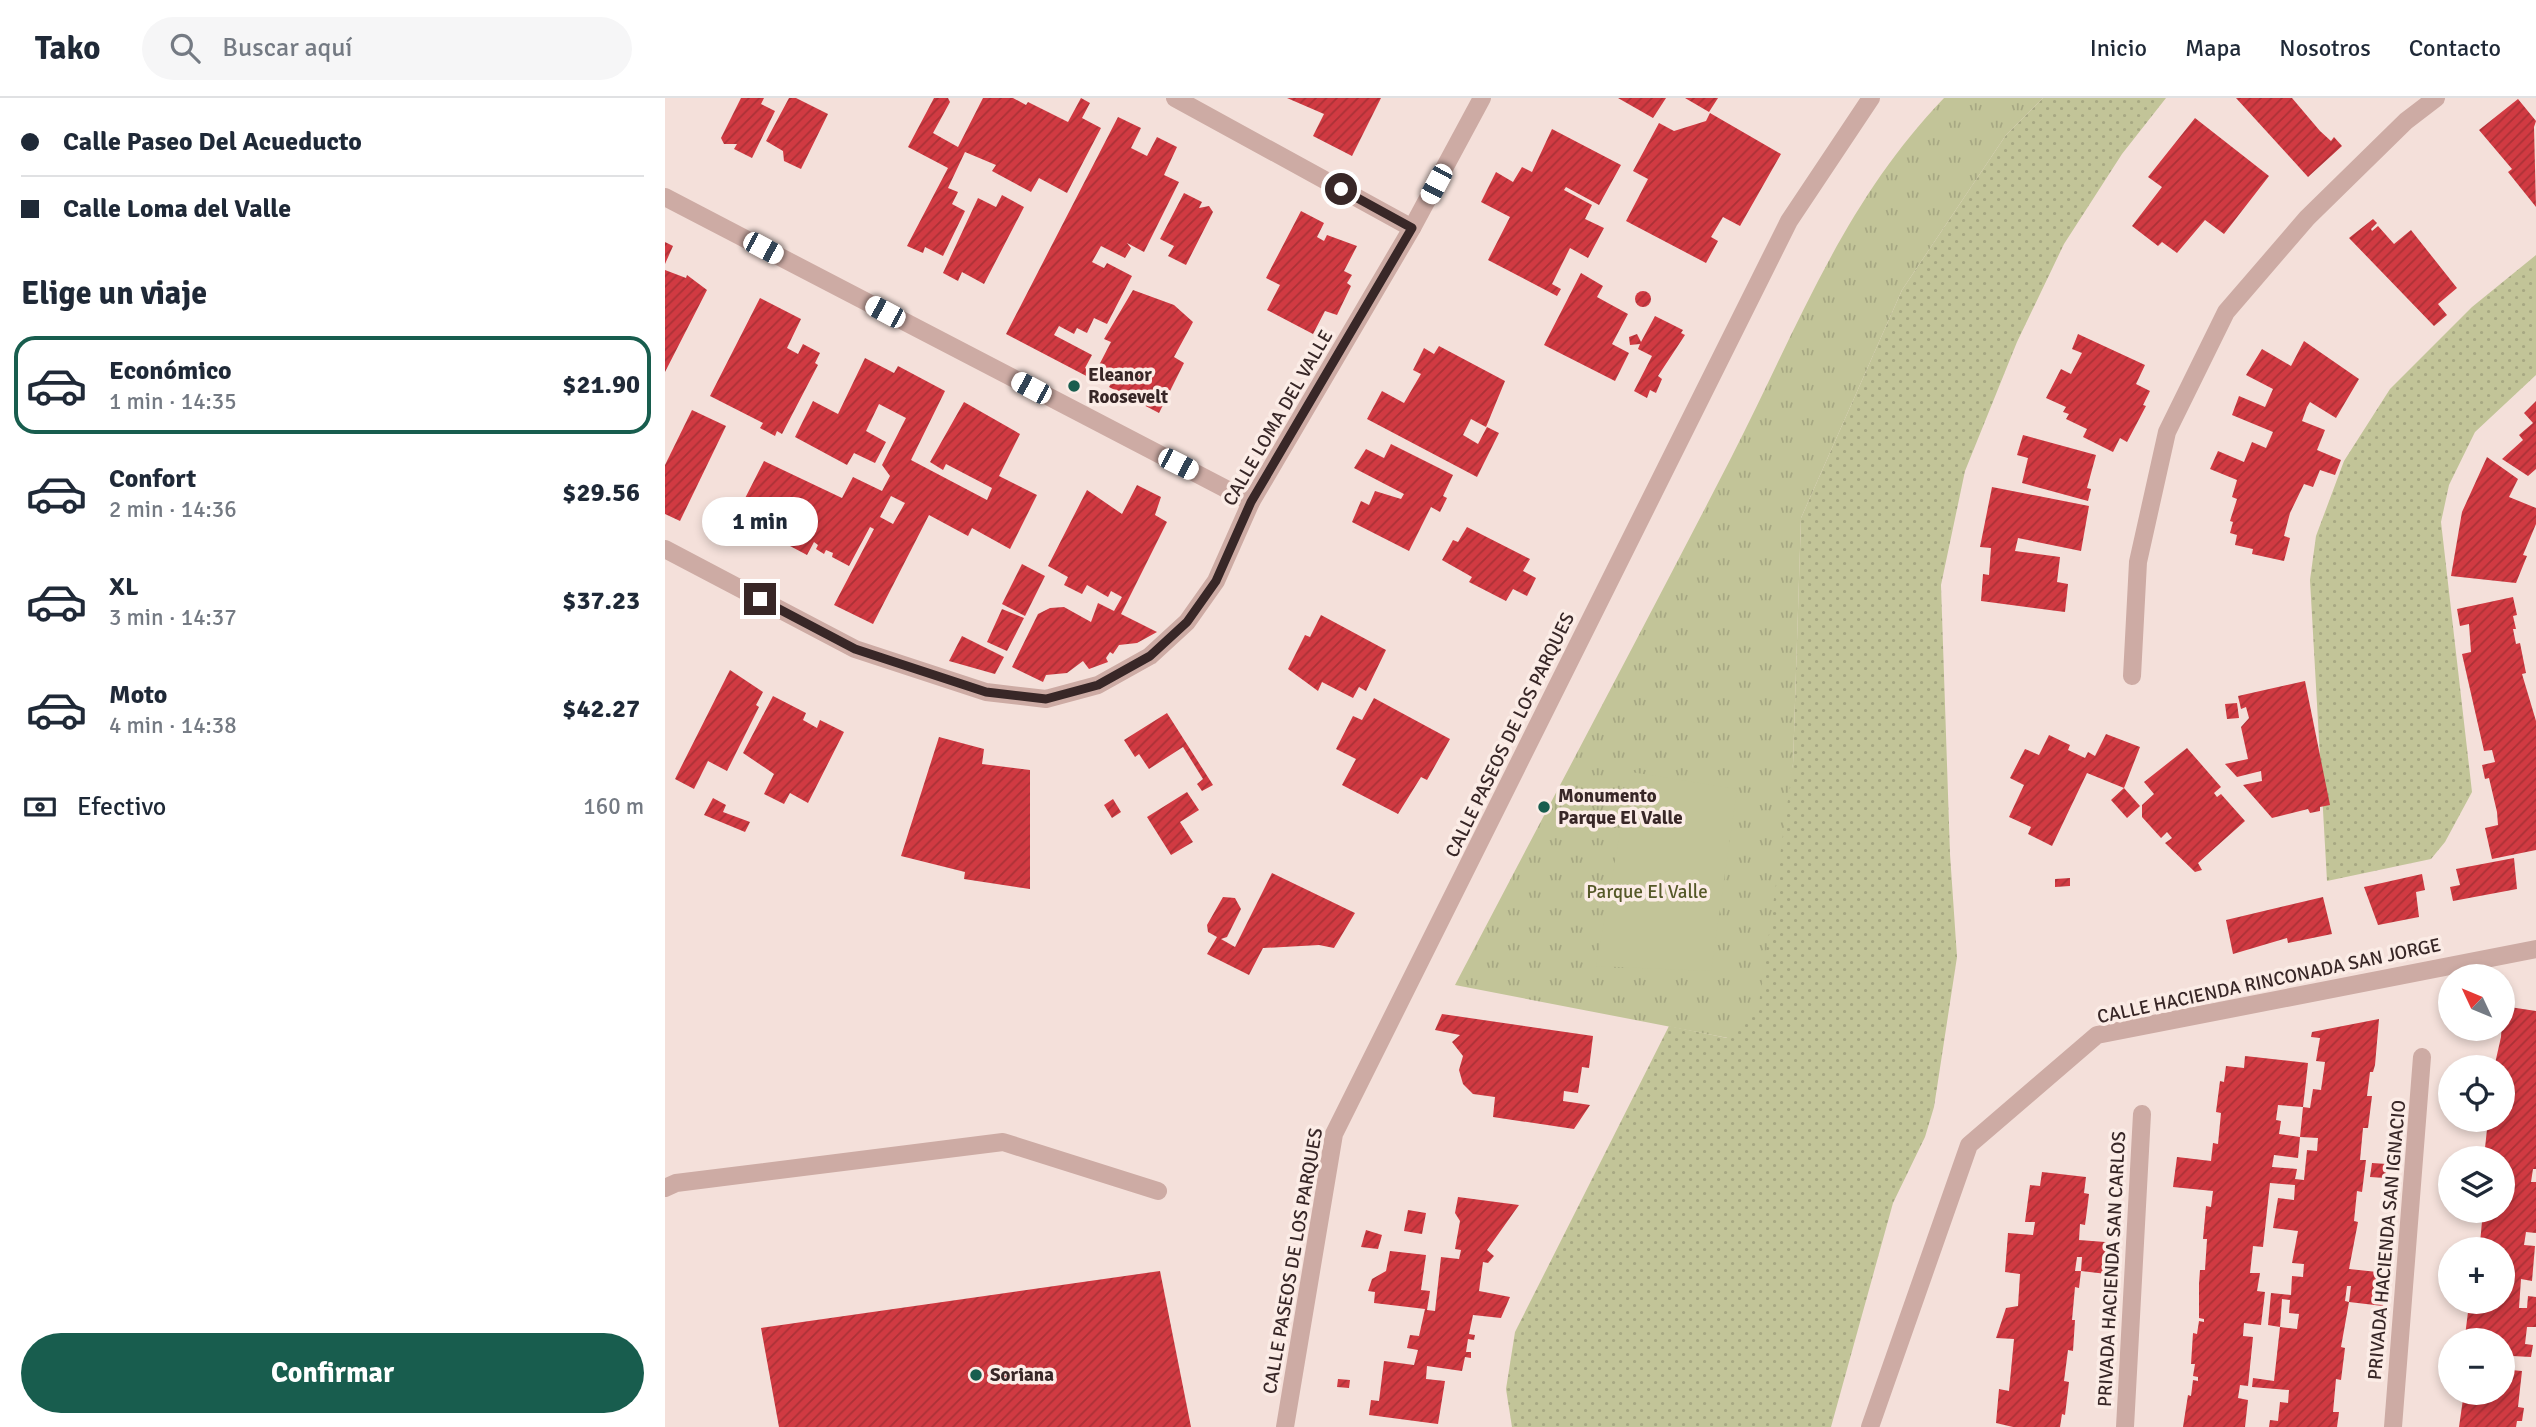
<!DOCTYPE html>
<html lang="es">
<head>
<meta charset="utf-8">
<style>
  :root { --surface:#fff; --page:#f6f6f7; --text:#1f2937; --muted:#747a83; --line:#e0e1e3; --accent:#185d4e }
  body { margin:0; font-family:Signika,sans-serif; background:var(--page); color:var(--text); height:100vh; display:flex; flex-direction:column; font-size:26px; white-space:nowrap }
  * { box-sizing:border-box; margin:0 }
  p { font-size:23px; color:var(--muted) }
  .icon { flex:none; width:38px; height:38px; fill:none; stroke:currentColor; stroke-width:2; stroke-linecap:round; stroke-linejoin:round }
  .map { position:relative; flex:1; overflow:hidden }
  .sheet { display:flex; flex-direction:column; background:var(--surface); width:665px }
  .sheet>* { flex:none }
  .guide { display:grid; align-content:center; height:154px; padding:0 21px; background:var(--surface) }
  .needle { width:46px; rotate:314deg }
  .fabs { position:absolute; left:1773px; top:866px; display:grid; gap:14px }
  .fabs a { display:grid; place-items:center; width:77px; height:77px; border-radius:50%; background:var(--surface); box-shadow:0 4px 10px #0003; font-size:35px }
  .end { position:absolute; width:32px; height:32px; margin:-16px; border:9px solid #382727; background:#fff; box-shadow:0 0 0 4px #fff }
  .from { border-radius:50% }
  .bubble { position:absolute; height:49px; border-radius:24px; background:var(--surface); box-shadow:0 4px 10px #0003; font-size:23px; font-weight:800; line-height:49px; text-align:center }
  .car { position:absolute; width:21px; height:42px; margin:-21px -10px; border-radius:9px; box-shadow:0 0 5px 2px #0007; background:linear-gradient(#fff 24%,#345 0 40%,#fff 0 76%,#345 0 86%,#fff 0) }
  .guide b { display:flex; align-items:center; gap:24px; height:66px; font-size:26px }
  .guide b+b { border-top:2px solid var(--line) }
  .guide i { width:18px; height:18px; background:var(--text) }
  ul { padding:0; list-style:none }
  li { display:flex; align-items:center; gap:21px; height:98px; margin:0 14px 10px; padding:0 7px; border:4px solid transparent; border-radius:21px }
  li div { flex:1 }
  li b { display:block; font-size:26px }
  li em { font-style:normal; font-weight:800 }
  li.selected { border-color:var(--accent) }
  li>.icon { width:63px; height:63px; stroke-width:1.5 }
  h2 { padding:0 21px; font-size:32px; line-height:84px }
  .pay { display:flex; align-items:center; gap:18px; height:77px; padding:0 21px; font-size:26px }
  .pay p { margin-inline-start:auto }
  .cta { display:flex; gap:14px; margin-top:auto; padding:14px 21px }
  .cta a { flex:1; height:80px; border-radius:42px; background:var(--accent); color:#fff; font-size:28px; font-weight:800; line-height:80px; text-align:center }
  header { display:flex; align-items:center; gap:42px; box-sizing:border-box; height:98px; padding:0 35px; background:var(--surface); border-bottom:2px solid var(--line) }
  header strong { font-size:33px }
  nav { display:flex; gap:38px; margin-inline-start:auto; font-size:24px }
  .search { width:490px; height:63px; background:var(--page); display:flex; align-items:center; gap:18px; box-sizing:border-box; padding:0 24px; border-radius:38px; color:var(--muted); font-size:26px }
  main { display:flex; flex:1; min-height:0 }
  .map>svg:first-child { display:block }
  .grass { fill:url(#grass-dots) }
  .park { fill:url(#park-tufts) }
  .pitch { fill:#c2c498 }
  .building { fill:url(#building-hatch); fill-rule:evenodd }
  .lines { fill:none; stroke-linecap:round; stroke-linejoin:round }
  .minor { stroke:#cdaba4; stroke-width:18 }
  .route { stroke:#382727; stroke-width:9 }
  .poi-dot { fill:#185d4e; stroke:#fbece6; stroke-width:2.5 }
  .labels { text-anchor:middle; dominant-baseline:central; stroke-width:7; stroke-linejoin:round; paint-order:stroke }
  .poi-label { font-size:19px; font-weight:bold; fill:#382727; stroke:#fbece6; text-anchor:start }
  .street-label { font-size:19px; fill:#382727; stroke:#fbece6 }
  .park-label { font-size:19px; fill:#555828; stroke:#fbece6 }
</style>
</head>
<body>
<header>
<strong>Tako</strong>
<div class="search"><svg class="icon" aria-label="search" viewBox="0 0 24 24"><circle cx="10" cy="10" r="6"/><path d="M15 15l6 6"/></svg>Buscar aquí</div>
<nav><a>Inicio</a><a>Mapa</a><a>Nosotros</a><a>Contacto</a></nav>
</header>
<main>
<section class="sheet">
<div class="guide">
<b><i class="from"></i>Calle Paseo Del Acueducto</b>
<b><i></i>Calle Loma del Valle</b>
</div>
<h2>Elige un viaje</h2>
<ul>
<li class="selected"><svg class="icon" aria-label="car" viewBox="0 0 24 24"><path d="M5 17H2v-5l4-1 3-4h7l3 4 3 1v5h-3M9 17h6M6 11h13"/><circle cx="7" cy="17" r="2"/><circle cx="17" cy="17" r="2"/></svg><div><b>Económico</b><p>1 min · 14:35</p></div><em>$21.90</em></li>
<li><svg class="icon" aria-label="car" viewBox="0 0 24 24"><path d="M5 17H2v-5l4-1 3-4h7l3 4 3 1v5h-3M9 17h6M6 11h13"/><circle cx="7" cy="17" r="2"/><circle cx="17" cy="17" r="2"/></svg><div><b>Confort</b><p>2 min · 14:36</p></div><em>$29.56</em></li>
<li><svg class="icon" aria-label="car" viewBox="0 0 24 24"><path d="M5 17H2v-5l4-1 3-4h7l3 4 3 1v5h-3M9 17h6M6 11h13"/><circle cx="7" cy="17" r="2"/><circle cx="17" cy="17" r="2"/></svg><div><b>XL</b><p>3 min · 14:37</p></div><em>$37.23</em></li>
<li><svg class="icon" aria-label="car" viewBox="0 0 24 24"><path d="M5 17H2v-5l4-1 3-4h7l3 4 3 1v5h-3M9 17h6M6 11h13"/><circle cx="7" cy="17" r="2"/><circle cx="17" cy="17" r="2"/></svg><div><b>Moto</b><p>4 min · 14:38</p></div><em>$42.27</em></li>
</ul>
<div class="pay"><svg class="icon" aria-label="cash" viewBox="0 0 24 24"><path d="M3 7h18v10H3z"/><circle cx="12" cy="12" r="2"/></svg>Efectivo<p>160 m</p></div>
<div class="cta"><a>Confirmar</a></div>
</section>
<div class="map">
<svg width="1871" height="1329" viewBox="0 0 1871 1329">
  <defs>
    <pattern id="grass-dots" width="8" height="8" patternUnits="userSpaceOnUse" patternTransform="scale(1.75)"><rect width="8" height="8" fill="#c2c498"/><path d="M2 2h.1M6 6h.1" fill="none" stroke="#a7a883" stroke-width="1.8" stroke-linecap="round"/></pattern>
    <pattern id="park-tufts" width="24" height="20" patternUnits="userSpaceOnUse" patternTransform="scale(1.75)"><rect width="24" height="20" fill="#c2c498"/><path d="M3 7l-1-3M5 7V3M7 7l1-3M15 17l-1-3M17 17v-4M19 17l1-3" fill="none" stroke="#a7a883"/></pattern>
    <pattern id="building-hatch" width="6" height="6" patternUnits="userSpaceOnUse" patternTransform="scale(1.75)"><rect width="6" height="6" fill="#d13a42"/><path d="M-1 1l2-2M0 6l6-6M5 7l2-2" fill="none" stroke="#ab3137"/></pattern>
  </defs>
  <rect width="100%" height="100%" fill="#f4e0da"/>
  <g class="grass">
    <path d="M1378 0H1501L1457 56 1399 146 1352 244 1300 373 1276 487 1285 756 1292 859 1269 1009 1260 1039 1228 1105 1166 1329H847L841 1291 850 1234 1004 928 1062 940 1128 666 1136 420 1237 192 1341 37Z"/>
    <path d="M1871 157V277L1810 334 1784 387 1776 424 1807 694 1780 744 1766 761 1662 783 1645 482 1651 438 1679 363 1725 291 1807 209Z"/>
  </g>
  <path class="park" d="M1279 0H1378L1341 37 1237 192 1136 420 1128 666 1093 913 1063 940 790 887C882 711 976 535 1067 358 1132 231 1178 105 1279 0Z"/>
  <path class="pitch" d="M966 674 1072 691 1046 873 931 868Z"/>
  <g class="building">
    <path d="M76 0H99L96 6 110 13 87 60 69 51 72 46H59L56 40Z"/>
    <path d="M124 0H131L163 16 136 71 119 63 118 53 101 43Z"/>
    <path d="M269 0H283L285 4 268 35 293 49 318 0H348L361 7 363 4 403 24 416 0 425 5 417 20 436 30 402 95 374 80 366 94 327 73 331 67 300 54 283 90 293 94 287 106 300 113 278 158 260 149 258 155 242 148 283 70 243 49Z"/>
    <path d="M622 0H716L687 58 648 38 659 16Z"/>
    <path d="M953 0H1001L988 20Z"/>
    <path d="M1020 0H1053L1044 14Z"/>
    <path d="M1571 0H1627L1655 33 1666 43 1669 39 1677 48 1643 79Z"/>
    <path d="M1853 1 1871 23 1869 29 1871 109 1843 74 1847 71 1814 32Z"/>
    <path d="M1045 15 1116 56 1075 128 1058 119 1046 139 1053 143 1041 165 961 123 983 81 968 73 994 25 1009 33 1041 23Z"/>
    <path d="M453 19 476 30 466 50 482 58 492 39 512 49 499 77 514 84 479 154 462 145 466 150 460 160 436 148 427 164 439 170 442 165 467 178 442 226 429 220 422 235 412 230 409 236 394 228 389 237 427 257 420 270 432 276 429 282 341 236Z"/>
    <path d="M1530 20 1604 78 1559 136 1540 122 1512 155 1497 144 1493 148 1467 128 1497 89 1483 79Z"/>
    <path d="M887 31 956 67 934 107 901 89 899 92 927 107 920 121 939 130 923 160 905 150 887 186 896 191 892 198 823 162 845 119 816 104 831 74 848 84 857 69 867 74Z"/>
    <path d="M519 95 537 104 534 110 544 108 548 114 521 167 503 158 509 148 495 141Z"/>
    <path d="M337 97 359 109 319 186 297 174 293 183 278 175 313 100 331 109Z"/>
    <path d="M636 113 659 125 652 139 659 143 662 137 692 148 679 173 687 177 682 185 686 188 672 217 660 213 648 236 602 212 615 187 601 180Z"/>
    <path d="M1708 121 1712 125 1706 131 1707 133 1713 128 1729 146 1746 132 1792 190 1773 206 1782 217 1769 228 1684 140Z"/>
    <path d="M0 144 8 148 0 166Z"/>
    <path d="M0 172 21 180 22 177 42 192 0 274Z"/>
    <path d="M916 175 938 188 932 199 963 216 947 246 964 255 950 283 879 247Z"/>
    <path d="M468 192 509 207 528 224 509 259 519 265 494 315 444 289 449 280 432 271 446 244 439 241Z"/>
    <circle cx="978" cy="201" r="8"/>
    <path d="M95 200 136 221 122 250 133 256 138 246 155 255 150 265 153 267 117 336 112 333 110 338 95 330 98 325 45 298Z"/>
    <path d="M990 218 1018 232 1016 235 1020 237 993 278 997 281 991 295 985 292 982 300 969 293 987 258 973 251 975 246 965 247 964 239 972 236 976 244Z"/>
    <path d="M1413 236 1480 267 1471 286 1485 293 1478 307 1481 308 1462 344 1455 340 1448 354 1418 339 1422 331 1401 321 1404 316 1398 314 1401 309 1381 300 1396 271 1406 276 1417 255 1407 251Z"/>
    <path d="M1639 243 1694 281 1671 320 1645 304 1642 309 1637 323 1660 332 1652 352 1676 362 1670 377 1655 372 1648 389 1639 386 1625 415 1619 438 1625 440 1619 463 1587 456 1588 451 1570 447 1572 437 1565 435 1568 424 1565 423 1572 401 1567 399 1572 382 1545 371 1553 353 1579 364 1587 344 1601 350 1608 334 1567 317 1574 298 1600 309 1608 291 1581 277 1597 251 1626 268Z"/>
    <path d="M774 248 840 283 821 329 806 321 798 337 813 346 822 329 834 335 812 379 702 321 717 293 739 305 756 276 748 272 759 250 769 256Z"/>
    <path d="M200 260 229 275 233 268 280 293 246 362 322 402 327 390 281 366 278 372 265 364 299 304 355 336 334 378 372 397 345 451 307 430 303 438 264 417 208 526 169 507 209 431 205 429 184 468 167 459 168 455 161 452 159 456 151 451 153 447 149 444 142 457 108 439 125 406 119 403 109 423 99 418 94 427 72 416 99 363 177 400 188 379 217 393 225 378 217 367 241 320 214 306 201 333 221 344 210 365 189 355 182 367 130 339 148 303 173 316ZM226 398 240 405 228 426 215 419Z"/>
    <path d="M1871 303V371L1863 378 1837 361 1858 342 1854 337 1868 325 1859 315Z"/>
    <path d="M27 312 61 328 15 423 0 416V367Z"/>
    <path d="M1358 337 1431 357 1422 390 1426 391 1423 403 1357 385 1363 360 1352 357Z"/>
    <path d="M726 346 788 377 778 398 782 400 775 414 766 409 744 453 687 424 696 403 704 407 710 393 736 401 739 396 689 370 701 351 719 360Z"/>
    <path d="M1822 359 1853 381 1844 399 1871 410V426L1858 457 1862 458 1851 485 1786 478 1797 414Z"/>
    <path d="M472 387 496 399 490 417 502 424 456 516 492 534 472 545 454 547 448 556 445 554 441 560 443 564 424 571 418 563 402 575 381 577 378 584 347 569 373 516 385 510 399 509 426 524 433 505 449 513 457 499 446 493 443 499 422 487 417 496 399 487 403 479 383 468 422 392 457 416Z"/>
    <path d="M1327 389 1424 408 1416 453 1353 440 1350 453 1395 459 1392 484 1403 486 1400 514 1316 503 1318 476 1324 477 1326 450 1315 449Z"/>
    <path d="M802 429 865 461 858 473 871 480 862 498 848 491 841 503 804 484 807 479 777 462 788 442 793 444Z"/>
    <path d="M357 466 380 478 360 518 337 506Z"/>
    <path d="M1848 499 1852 517 1848 518 1851 531H1848L1851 546 1855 545 1861 575 1857 576 1871 623V752L1827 761 1820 730 1833 727 1832 714 1824 680 1820 681 1817 667 1830 664 1827 652 1819 653 1797 556 1806 554 1804 526 1795 528 1792 511Z"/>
    <path d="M337 511 359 520 342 553 322 544Z"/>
    <path d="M656 517 721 552 701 593 694 589 688 600 657 584 653 593 623 571 640 537 645 539Z"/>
    <path d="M297 538 339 559 330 576 284 563Z"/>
    <path d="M65 572 98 594 91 607 94 609 62 673 43 663 29 691 10 681Z"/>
    <path d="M1640 583 1665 707 1655 709V713L1645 715 1643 711 1607 720 1578 687 1597 683 1596 673 1572 679 1560 666 1583 661 1576 629 1584 620 1581 609 1576 611 1573 598Z"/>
    <path d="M108 598 141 615 138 622 152 630 155 622 179 634 143 705 125 695 119 706 99 696 109 676 78 655Z"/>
    <path d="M709 600 785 641 762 682 756 679 733 716 677 687 691 661 671 651 688 618 697 622Z"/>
    <path d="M1572 605 1574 620 1562 621 1560 606Z"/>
    <path d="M502 615 548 687 537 693 532 686 538 681 518 649 484 671 474 656 470 659 459 642Z"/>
    <path d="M1441 636 1475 649 1459 690 1475 708 1462 720 1446 702 1459 690 1422 675 1387 748 1363 736 1366 729 1344 719 1359 687 1345 680 1360 651 1374 657 1384 637 1405 647 1403 652 1420 660 1423 654 1430 658Z"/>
    <path d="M274 639 319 651 317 666 365 672V791L299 781 300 774 236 758Z"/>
    <path d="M1522 650 1556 689 1549 695 1552 699 1556 696 1580 723 1533 765 1537 772 1530 774 1500 745 1507 740 1502 734 1496 740 1477 719V707L1489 696 1479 684Z"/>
    <path d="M522 694 534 712 515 724 528 744 506 757 482 719Z"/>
    <path d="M48 700 61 707 58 714 85 724 80 734 39 717Z"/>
    <path d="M448 701 456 714 447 720 439 707Z"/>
    <path d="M1849 760 1852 791 1788 803 1785 789 1795 787 1791 771Z"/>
    <path d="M607 775 690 815 669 850 654 847 598 850 584 877 542 856 552 839 543 834 542 827 558 799 570 800 576 811 562 839 556 841 570 849Z"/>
    <path d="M1757 776 1760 792 1751 794 1754 819 1713 827 1699 789Z"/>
    <path d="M1405 780V788L1390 789V781Z"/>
    <path d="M1658 799 1667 836 1623 845 1622 840 1568 856 1561 822Z"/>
    <path d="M1838 908 1871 913V1071H1868L1866 1084H1871V1135L1861 1134 1859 1147 1870 1148 1867 1183 1856 1181 1854 1210H1862L1863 1198 1871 1199V1229H1862L1860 1246 1868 1247 1866 1259 1847 1258 1846 1272 1857 1273 1853 1309 1859 1310 1857 1323H1852L1851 1329H1794L1798 1301H1794L1795 1295H1838V1242H1804L1805 1238H1800L1804 1206 1838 1204V1152H1809L1810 1144 1815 1145 1818 1113H1838V1060H1822L1824 1051 1820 1050 1823 1022H1838V970H1829L1836 939Z"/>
    <path d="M777 916 928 938 924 970 917 969 913 995 899 993 898 1003 925 1007 909 1031 828 1019 830 999 808 996 798 986 794 972 798 958 787 944 795 937 770 932Z"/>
    <path d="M1714 921 1710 967 1708 974H1705L1702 998H1707L1703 1030H1698L1695 1062H1701L1697 1094 1692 1093 1689 1123 1693 1124 1684 1171 1722 1175 1718 1208 1684 1204 1686 1188H1682L1680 1203 1684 1204 1676 1249 1680 1250 1676 1282 1671 1281 1668 1314H1674L1672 1329H1604L1605 1322 1613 1323 1615 1304 1623 1305 1624 1292 1587 1289 1588 1280 1609 1283 1615 1229 1632 1231 1634 1216 1624 1215 1625 1202 1617 1201 1615 1229 1603 1227 1606 1195 1626 1197 1627 1178 1638 1179 1639 1166 1627 1165 1633 1133 1608 1130 1613 1100 1629 1102 1630 1087 1605 1085 1598 1149 1588 1148 1585 1175H1595L1592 1193 1600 1194 1596 1227 1579 1225 1578 1238 1588 1239 1583 1288 1575 1287 1573 1300 1583 1302 1580 1329H1518L1523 1297 1526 1298 1528 1282 1533 1283V1279L1528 1278 1530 1266H1526L1528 1235 1532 1236 1534 1223 1539 1224V1221L1534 1220V1186L1535 1172H1540L1542 1141H1538L1541 1108 1546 1109 1548 1093 1508 1089 1512 1059 1546 1063 1548 1045 1553 1046 1556 1015 1551 1014 1555 983 1559 984 1561 968 1579 970 1580 958 1643 965 1638 1009 1613 1007 1611 1022 1616 1023 1614 1036 1635 1039 1633 1060 1609 1057 1607 1069 1632 1071 1630 1081 1639 1082 1642 1052 1652 1053 1653 1040 1635 1039 1638 1009 1645 1010 1648 991 1656 992 1660 964 1651 963 1655 940 1646 939 1647 934Z"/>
    <path d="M1707 1065 1722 1066 1720 1080 1705 1079Z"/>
    <path d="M1377 1074 1421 1079 1419 1095 1424 1096 1422 1112 1420 1127 1415 1126 1414 1142 1453 1145 1450 1177 1416 1173 1417 1159H1412L1410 1173H1416L1414 1190 1410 1189 1407 1222H1410L1408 1253 1403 1252 1399 1283 1404 1284 1400 1317 1397 1316 1395 1329H1348L1331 1325 1334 1291 1344 1293 1349 1241 1331 1240 1341 1210 1353 1208 1355 1176 1340 1174 1343 1135 1368 1137 1370 1124H1360L1365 1087 1375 1088Z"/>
    <path d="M793 1099 854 1107 822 1152 829 1158 823 1165 818 1164 814 1193 845 1199 836 1220 808 1217 804 1236 810 1237 809 1242 803 1241 801 1254H806V1260L800 1259 797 1273 762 1268 761 1281 780 1283 773 1326 704 1317 706 1302 714 1303 719 1263 749 1267 753 1252 742 1250 745 1237 754 1238 760 1211 709 1205 710 1194 703 1193 707 1181 721 1173 725 1153 761 1157 756 1192 765 1193 762 1212 770 1213 776 1159 794 1161 796 1152 790 1151 795 1123 790 1115Z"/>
    <path d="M743 1112 761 1115 757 1136 739 1133Z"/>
    <path d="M701 1132 717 1137 713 1151 696 1149Z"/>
    <path d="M495 1173 526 1329H114L96 1230Z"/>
    <path d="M673 1281 685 1282 684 1290 672 1289Z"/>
  </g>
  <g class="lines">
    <g class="minor">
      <path d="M510 0 747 130"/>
      <path d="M0 99 586 404"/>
      <path d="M0 451 190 551 321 594 381 601 433 587 485 558 522 524 551 483 586 404 747 130 817 0"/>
      <path d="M1467 578 1473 464 1502 334 1561 214 1642 120 1741 23 1771 0"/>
      <path d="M0 1090 11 1085 338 1044 493 1093"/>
      <path d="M620 1329 669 1036 1124 123 1206 0"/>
      <path d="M1205 1329 1304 1047 1432 937 1871 851"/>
      <path d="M1460 1329 1477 1016"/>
      <path d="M1728 1329 1757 959"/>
    </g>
  </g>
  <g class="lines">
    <path class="route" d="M95 501 190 551 321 594 381 601 433 587 485 558 522 524 551 483 586 404 747 130 676 91"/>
  </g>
  <g class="poi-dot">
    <circle cx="409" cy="288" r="7"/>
    <circle cx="879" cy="709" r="7"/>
    <circle cx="311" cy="1277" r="7"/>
  </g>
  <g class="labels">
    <g class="poi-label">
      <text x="423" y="277">Eleanor<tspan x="423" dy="22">Roosevelt</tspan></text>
      <text x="893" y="698">Monumento<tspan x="893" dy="22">Parque El Valle</tspan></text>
      <text x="325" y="1277">Soriana</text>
    </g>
    <g class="street-label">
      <text transform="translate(613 320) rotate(-60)">CALLE LOMA DEL VALLE</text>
      <text transform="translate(845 637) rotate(-64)">CALLE PASEOS DE LOS PARQUES</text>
      <text transform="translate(1604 883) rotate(-12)">CALLE HACIENDA RINCONADA SAN JORGE</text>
      <text transform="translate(1722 1142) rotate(-85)">PRIVADA HACIENDA SAN IGNACIO</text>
      <text transform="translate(628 1163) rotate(-80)">CALLE PASEOS DE LOS PARQUES</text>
      <text transform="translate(1447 1171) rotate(-87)">PRIVADA HACIENDA SAN CARLOS</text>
    </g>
    <g class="park-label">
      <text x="982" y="794">Parque El Valle</text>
    </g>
  </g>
</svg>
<div class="fabs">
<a><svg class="needle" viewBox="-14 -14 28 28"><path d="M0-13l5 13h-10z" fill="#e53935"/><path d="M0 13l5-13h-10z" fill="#747a83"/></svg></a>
<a><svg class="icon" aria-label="locate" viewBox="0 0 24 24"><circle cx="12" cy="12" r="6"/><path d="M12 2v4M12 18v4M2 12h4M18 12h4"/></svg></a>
<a><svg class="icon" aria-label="layers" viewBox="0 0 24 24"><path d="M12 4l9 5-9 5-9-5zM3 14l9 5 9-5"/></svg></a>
<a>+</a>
<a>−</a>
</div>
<i class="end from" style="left:676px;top:91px"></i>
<i class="end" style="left:95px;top:501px"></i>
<div class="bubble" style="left:37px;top:399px;width:116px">1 min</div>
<i class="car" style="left:771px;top:86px;rotate:208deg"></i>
<i class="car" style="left:98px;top:150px;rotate:118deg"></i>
<i class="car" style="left:220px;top:214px;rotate:298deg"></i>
<i class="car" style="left:366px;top:290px;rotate:298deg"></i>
<i class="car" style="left:513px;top:366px;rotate:117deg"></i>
</div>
</main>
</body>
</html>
